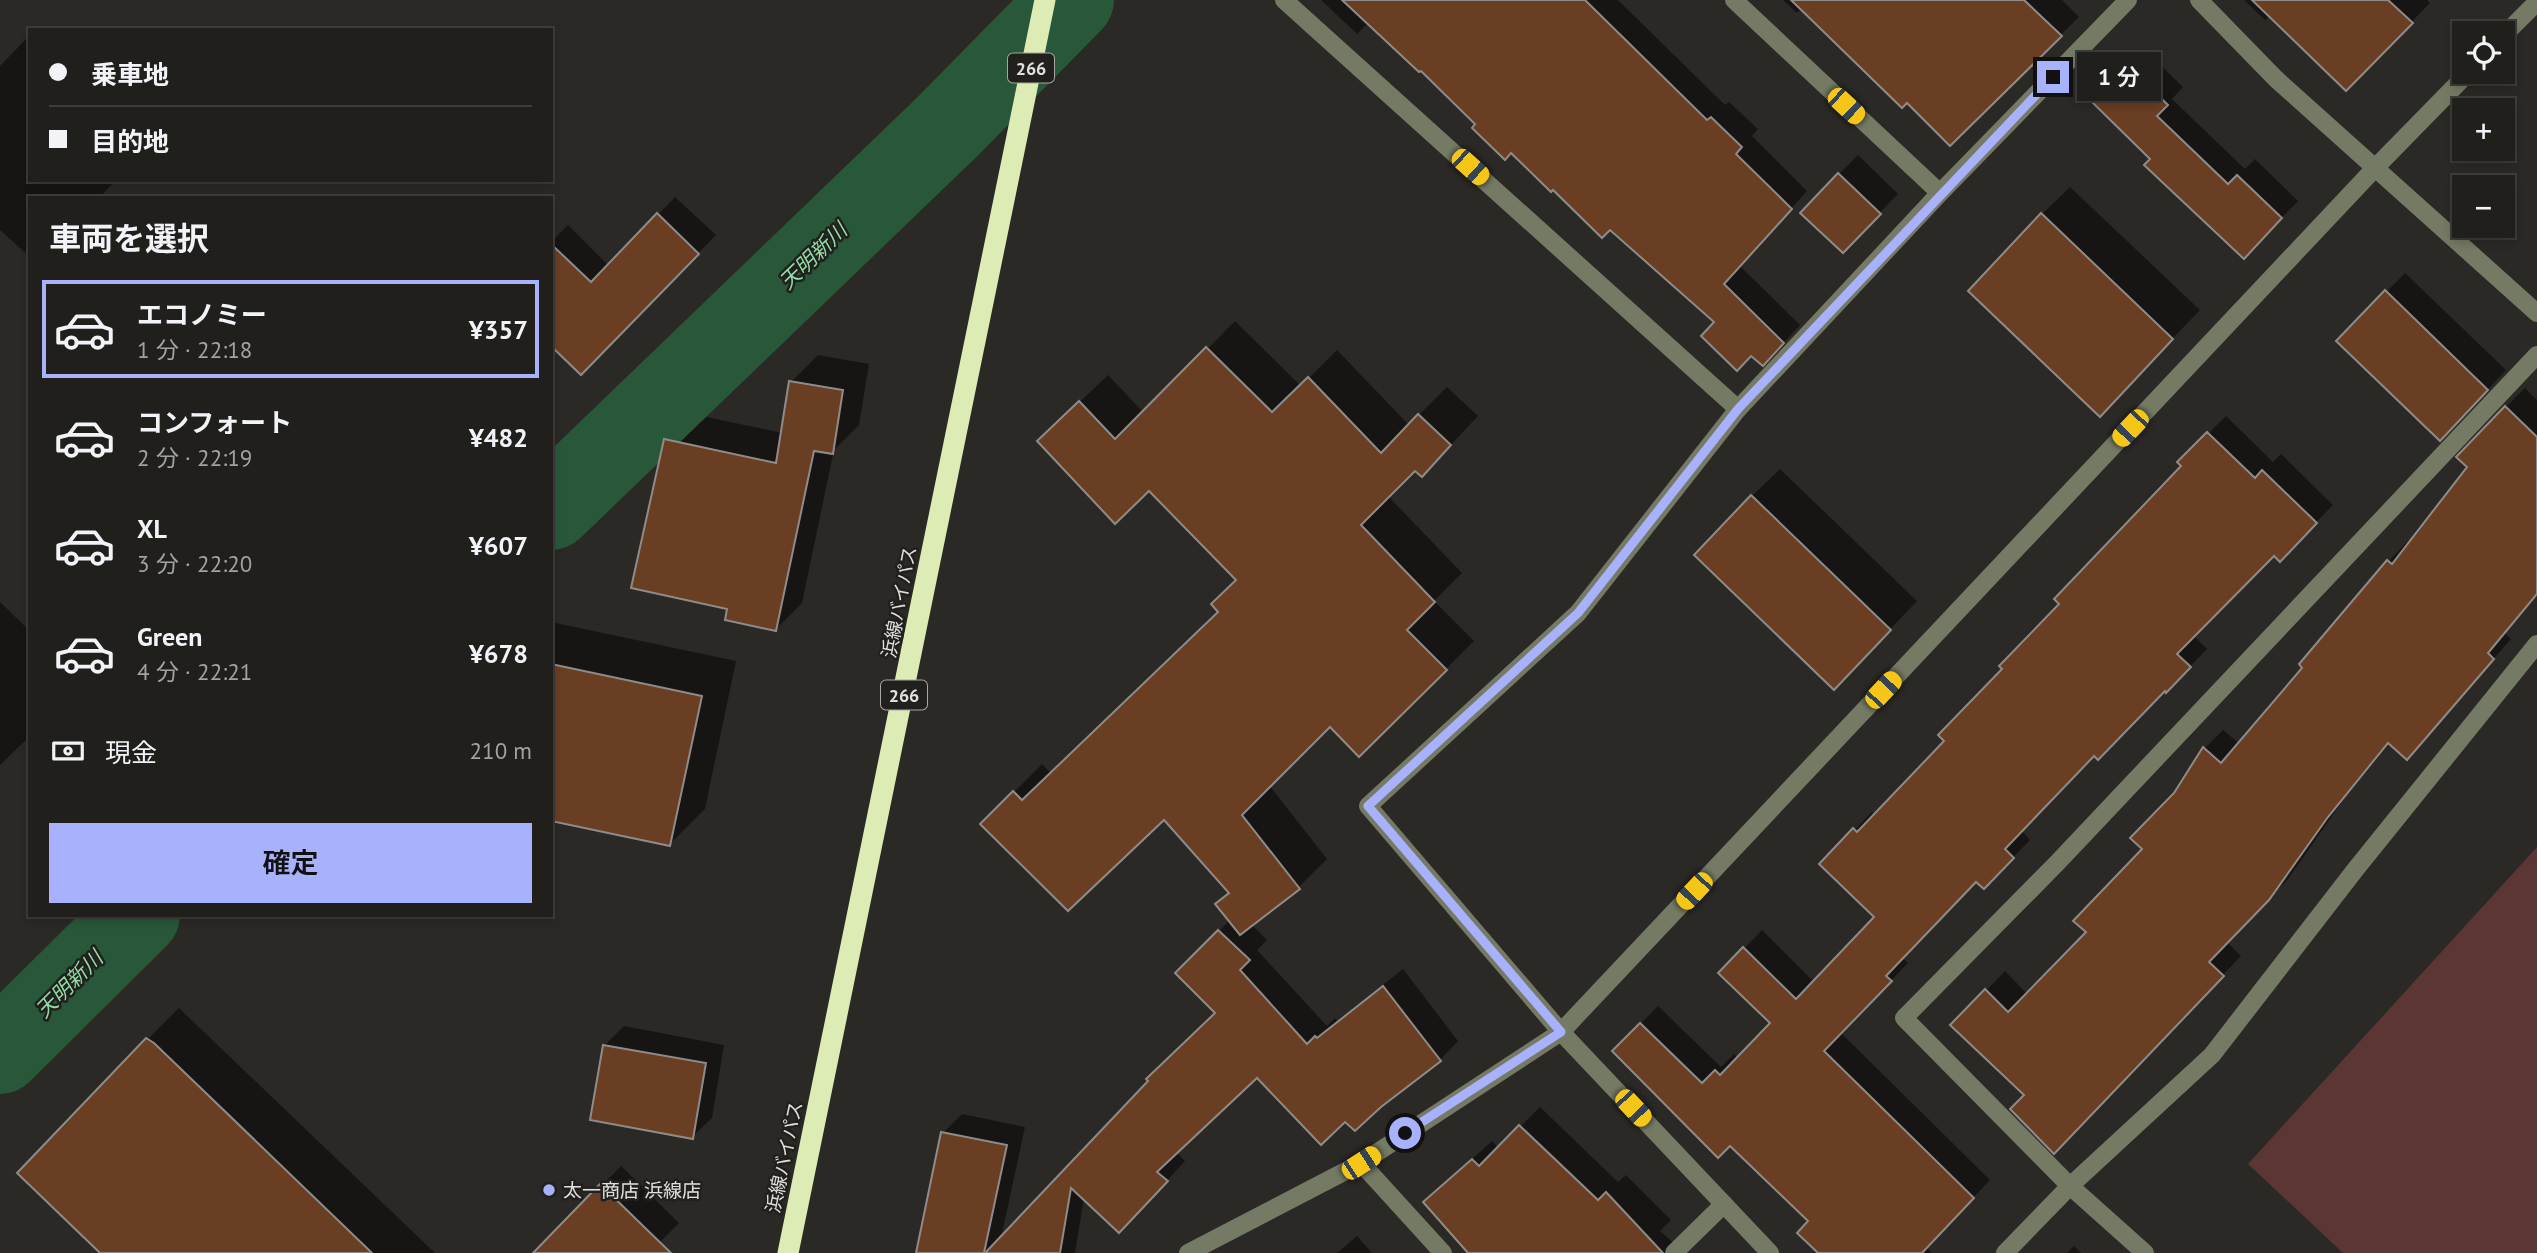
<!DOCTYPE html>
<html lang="ja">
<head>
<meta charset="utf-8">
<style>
  :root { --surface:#201f1c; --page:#2d2c29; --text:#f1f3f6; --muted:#a2a2a3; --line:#3d3d3b; --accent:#a7b1fc }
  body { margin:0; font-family:"PT Sans","Noto Sans JP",sans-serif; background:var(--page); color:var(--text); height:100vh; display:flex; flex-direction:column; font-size:26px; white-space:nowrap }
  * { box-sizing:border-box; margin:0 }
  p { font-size:23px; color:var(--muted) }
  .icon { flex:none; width:38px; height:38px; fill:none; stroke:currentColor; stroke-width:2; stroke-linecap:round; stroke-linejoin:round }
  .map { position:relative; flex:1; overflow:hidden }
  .panel { position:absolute; left:28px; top:196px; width:525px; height:721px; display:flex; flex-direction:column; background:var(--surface); border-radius:0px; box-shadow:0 4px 10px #0003,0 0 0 2px var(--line) }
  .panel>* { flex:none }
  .top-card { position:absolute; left:28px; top:28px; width:525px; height:154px; border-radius:0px; box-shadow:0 4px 10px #0003,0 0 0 2px var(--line); display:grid; align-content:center; height:154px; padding:0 21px; background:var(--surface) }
  .tools { position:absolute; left:2452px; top:21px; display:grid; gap:14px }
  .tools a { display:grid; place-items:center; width:63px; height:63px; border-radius:0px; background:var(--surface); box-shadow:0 4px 10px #0003,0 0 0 2px var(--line); font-size:35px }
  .end { position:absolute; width:32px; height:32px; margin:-16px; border:9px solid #a7b1fc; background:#111; box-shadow:0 0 0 4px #111 }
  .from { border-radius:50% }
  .bubble { position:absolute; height:49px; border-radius:0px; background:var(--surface); box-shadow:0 4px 10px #0003,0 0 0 2px var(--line); font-size:23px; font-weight:600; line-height:49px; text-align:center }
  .car { position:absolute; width:21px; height:42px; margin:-21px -10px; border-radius:9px; box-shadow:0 0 5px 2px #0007; background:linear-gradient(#f5c518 24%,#345 0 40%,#f5c518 0 76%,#345 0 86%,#f5c518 0) }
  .top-card b { display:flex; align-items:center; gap:24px; height:66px; font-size:26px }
  .top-card b+b { border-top:2px solid var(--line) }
  .top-card i { width:18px; height:18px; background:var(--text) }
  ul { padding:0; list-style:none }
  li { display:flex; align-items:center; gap:21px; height:98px; margin:0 14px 10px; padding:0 7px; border:4px solid transparent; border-radius:0px }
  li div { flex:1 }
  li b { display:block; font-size:26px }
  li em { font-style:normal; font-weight:600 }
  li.selected { border-color:var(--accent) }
  li>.icon { width:63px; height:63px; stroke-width:1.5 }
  h2 { padding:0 21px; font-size:32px; line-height:84px }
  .pay { display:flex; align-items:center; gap:18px; height:77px; padding:0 21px; font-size:26px }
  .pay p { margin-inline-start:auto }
  .action { display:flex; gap:14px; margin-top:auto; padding:14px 21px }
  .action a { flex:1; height:80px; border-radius:0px; background:var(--accent); color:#111; font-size:28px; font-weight:600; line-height:80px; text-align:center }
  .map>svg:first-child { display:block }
  .green { fill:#5c3535 }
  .shadow { fill:#0007 }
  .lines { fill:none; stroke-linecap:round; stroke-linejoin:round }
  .river { stroke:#285839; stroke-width:84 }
  .building { fill:#6a3e22; stroke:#8f8b89; stroke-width:2 }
  .minor { stroke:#747a64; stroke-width:18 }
  .highway { stroke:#ddebb4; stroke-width:21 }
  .route { stroke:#a7b1fc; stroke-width:9 }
  .poi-dot { fill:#a7b1fc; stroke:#21201d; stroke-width:2.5 }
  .labels { text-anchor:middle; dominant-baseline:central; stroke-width:5; stroke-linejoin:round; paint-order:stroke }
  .shield { fill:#21201d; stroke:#a7a6a3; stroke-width:2 }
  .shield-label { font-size:18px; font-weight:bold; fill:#e0dfdd }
  .street-label { font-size:19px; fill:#e0dfdd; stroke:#21201d }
  .poi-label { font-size:19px; fill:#e0dfdd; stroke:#21201d; text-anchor:start }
  .water-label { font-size:21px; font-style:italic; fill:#91dca8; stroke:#21201d }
</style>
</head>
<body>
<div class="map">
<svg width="2537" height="1253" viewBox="0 0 2537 1253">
  <rect width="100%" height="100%" fill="#2b2926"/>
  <path class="green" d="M2537 847V1253H2343L2248 1164Z"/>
  <g class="shadow">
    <path d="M1321 0H1618L1725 105 1729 102 1758 129 1752 136 1807 191 1740 266 1800 325 1780 347 1716 322 1610 228 1478 124 1421 68 1368 23 1357 34Z"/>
    <path d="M1783 0H2062L2079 17 1950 144 1907 101 1802 8 1797 13Z"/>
    <path d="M2244 0H2427L2430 3 2346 89 2270 15 2265 20Z"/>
    <path d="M26 39 30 43V180H116L99 198H30V257L0 230V66Z"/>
    <path d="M2145 50 2183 87 2172 99 2245 169 2255 159 2298 201 2260 240 2152 159 2094 102Z"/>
    <path d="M1858 155 1898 194 1843 250 1839 174Z"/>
    <path d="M2070 187 2200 310 2127 386 2042 214Z"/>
    <path d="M675 197 716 235 581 372 551 344V242L568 225 609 266Z"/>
    <path d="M2405 273 2506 370 2459 420 2338 341Z"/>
    <path d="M1235 321 1301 386 1337 350 1409 425 1447 387 1478 416 1449 447 1415 468 1388 496 1462 573 1434 601 1474 641 1446 669 1330 725 1269 785 1327 859 1299 887 1251 924 1267 940 1257 950 1327 1026 1335 1018 1337 1021 1403 969 1458 1041 1440 1060 1345 1119 1257 1075 1176 1152 1185 1161 1138 1212 1084 1198 1075 1253H923L943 1133 962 1114 1025 1127 1001 1238 1217 1013 1177 973 1230 920 1217 904 1230 892 1164 817 982 824 1042 764 1052 774 1220 612 1238 580 1150 489 1068 413 1108 375 1144 413Z"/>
    <path d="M818 355 869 364 859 425 834 450 802 603 776 629 730 607 665 440 692 414 783 433 791 382Z"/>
    <path d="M2525 388 2537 400V595L2505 633 2511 639 2407 757 2390 743 2346 796 2288 879 2227 942 2241 956 2073 1132 2026 1095 1953 1025 2005 971 2028 995 2088 932 2144 849 2205 748 2223 730 2240 744 2305 667 2301 664 2389 561 2407 542 2410 544 2470 467 2506 407Z"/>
    <path d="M2226 416 2273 462 2281 454 2333 505 2280 559 2274 553 2193 635 2207 649 2166 691 2165 689 2095 754 2021 830 2030 840 1984 887 1976 879 1902 957 1908 963 1841 1033 1990 1180 1926 1247 1932 1253H1820L1810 1221 1730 1143 1614 1051 1658 1006 1721 1067 1734 1054 1738 1058 1773 1023 1720 973 1762 930 1814 982 1877 917 1822 864 1872 812 1875 815 1946 741 2005 669 2183 466 2180 462Z"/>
    <path d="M1780 469 1917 601 1861 660 1752 496Z"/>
    <path d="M0 602 30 631V743L26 740 0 765Z"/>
    <path d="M551 622 736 661 705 809 670 844 551 819Z"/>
    <path d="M179 1008 435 1253H103L148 1039Z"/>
    <path d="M624 1026 724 1045 712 1118 692 1137 605 1045Z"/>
    <path d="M1540 1107 1618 1182 1626 1175 1671 1220 1660 1231 1685 1253H1470L1425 1202 1492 1141 1499 1148Z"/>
    <path d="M621 1166 679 1223 649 1253H568L551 1237Z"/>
    <path d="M1357 1236 1372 1253H1337Z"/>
    <path d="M2074 1246 2081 1253H2067Z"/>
  </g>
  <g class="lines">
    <g class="river">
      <path d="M551 508 947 127 1072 0"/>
      <path d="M0 1052 138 915"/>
    </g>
  </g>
  <g class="building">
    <path d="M1342 0H1585L1707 120 1711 117 1742 147 1736 154 1792 209 1724 284 1784 343 1763 366 1751 356 1737 371 1701 336 1714 322 1610 230 1602 238 1553 190 1551 192 1511 153 1505 160 1472 128 1475 124 1421 71 1419 72Z"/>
    <path d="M1791 0H2024L2062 36 1950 146 1907 103 1902 108Z"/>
    <path d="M2252 0H2388L2413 23 2346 91Z"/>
    <path d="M2127 65 2168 105 2157 116 2228 184 2237 175 2282 218 2244 259 2144 165 2150 159 2092 102Z"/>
    <path d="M1838 173 1881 214 1843 253 1800 213Z"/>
    <path d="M657 213 699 254 581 375 551 346V244L591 282Z"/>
    <path d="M2041 213 2173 339 2100 417 1968 291Z"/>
    <path d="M2385 290 2488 390 2440 441 2336 341Z"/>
    <path d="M1206 347 1272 412 1308 377 1381 453 1418 414 1451 445 1422 477 1415 471 1361 525 1435 602 1407 630 1447 670 1359 757 1330 727 1242 815 1300 889 1240 935 1215 904 1229 893 1164 820 1068 911 980 824 1013 791 1022 800 1218 612 1211 604 1236 580 1149 491 1115 524 1037 441 1079 401 1115 439Z"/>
    <path d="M789 381 843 390 833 454 814 451 776 631 725 620 727 609 631 588 664 439 776 463Z"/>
    <path d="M2505 406 2537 437V594L2488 653 2494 659 2407 760 2388 743 2328 817 2269 900 2209 962 2224 976 2054 1154 2010 1109 2024 1095 1950 1025 1985 989 2008 1012 2086 932 2073 921 2142 849 2130 838 2174 793 2203 747 2221 763 2302 668 2299 664 2387 560 2392 564 2467 467 2456 457Z"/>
    <path d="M2207 432 2255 478 2262 470 2317 523 2280 562 2274 556 2177 654 2191 667 2166 693 2165 691 2098 760 2094 756 2005 849 2014 858 1984 889 1976 882 1886 976 1892 981 1824 1051 1974 1198 1922 1253H1818L1797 1233 1808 1221 1730 1146 1718 1158 1612 1051 1640 1023 1702 1083 1715 1070 1720 1075 1770 1023 1718 973 1743 947 1796 999 1874 917 1819 864 1853 828 1857 832 1944 741 1938 735 2002 669 1999 666 2059 604 2054 599 2181 466 2177 462Z"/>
    <path d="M1751 495 1891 630 1834 690 1694 555Z"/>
    <path d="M551 664 702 696 670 846 551 821Z"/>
    <path d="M1218 930 1250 960 1240 970 1307 1044 1315 1036 1317 1038 1383 986 1441 1061 1381 1107 1355 1131 1345 1122 1321 1145 1257 1078 1157 1172 1168 1181 1119 1233 1071 1188 1060 1253H985L1148 1081 1146 1079 1215 1013 1175 973Z"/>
    <path d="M146 1038 154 1043 372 1253H100L17 1173Z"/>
    <path d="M603 1045 706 1063 693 1139 590 1120Z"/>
    <path d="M1519 1125 1598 1200 1606 1192 1663 1253H1468L1423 1202 1472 1159 1479 1166Z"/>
    <path d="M941 1132 1007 1145 984 1253H916Z"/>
    <path d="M600 1184 671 1253H533Z"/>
  </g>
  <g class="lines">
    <g class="minor">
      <path d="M1284 0 1738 409"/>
      <path d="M1734 0 1940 193"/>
      <path d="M2199 0 2276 79 2537 313"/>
      <path d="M2502 37 2537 2"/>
      <path d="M1361 1163 1443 1253"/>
      <path d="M1188 1253 1361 1163 1561 1032 2376 167 2469 72"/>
      <path d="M1674 1253 1724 1204"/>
      <path d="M1770 1253 1561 1032 1368 806 1578 613 1738 409 1940 193 2128 0"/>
      <path d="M2005 1253 2070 1186 2212 1055 2355 870 2537 644"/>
      <path d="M2145 1253 2070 1186 1904 1018 2058 862 2537 355"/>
    </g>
    <path class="highway" d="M788 1253 1045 0"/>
  </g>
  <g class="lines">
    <path class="route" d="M1405 1133 1561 1032 1368 806 1578 613 1738 409 2053 77"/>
  </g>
  <circle class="poi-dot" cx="549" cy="1190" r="7"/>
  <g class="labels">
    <g class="shield">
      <rect x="1008" y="53.5" width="46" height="29" rx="5"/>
      <rect x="881" y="680.5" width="46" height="29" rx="5"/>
    </g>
    <g class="shield-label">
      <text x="1031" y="68">266</text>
      <text x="904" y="695">266</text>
    </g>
    <g class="street-label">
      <text transform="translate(899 602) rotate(-79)">浜線バイパス</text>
      <text transform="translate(784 1157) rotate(-78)">浜線バイパス</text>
    </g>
    <g class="poi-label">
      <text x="563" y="1190">太一商店 浜線店</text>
    </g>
    <g class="water-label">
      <text transform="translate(813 256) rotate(-44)">天明新川</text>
      <text transform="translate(69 984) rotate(-45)">天明新川</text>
    </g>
  </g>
</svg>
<div class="tools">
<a><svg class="icon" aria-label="locate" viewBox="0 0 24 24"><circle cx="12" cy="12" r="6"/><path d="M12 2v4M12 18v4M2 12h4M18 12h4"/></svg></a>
<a>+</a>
<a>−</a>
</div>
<i class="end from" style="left:1405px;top:1133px"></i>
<i class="end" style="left:2053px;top:77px"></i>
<div class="bubble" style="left:2077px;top:52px;width:84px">1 分</div>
<i class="car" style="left:1846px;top:106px;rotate:133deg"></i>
<i class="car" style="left:1470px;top:167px;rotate:132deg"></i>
<i class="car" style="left:2130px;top:428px;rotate:223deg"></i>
<i class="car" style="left:1883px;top:690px;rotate:43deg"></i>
<i class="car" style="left:1694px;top:891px;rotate:223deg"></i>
<i class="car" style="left:1633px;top:1108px;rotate:137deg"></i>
<i class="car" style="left:1361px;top:1163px;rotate:57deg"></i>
<div class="top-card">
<b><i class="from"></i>乗車地</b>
<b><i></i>目的地</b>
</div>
<section class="panel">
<h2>車両を選択</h2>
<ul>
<li class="selected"><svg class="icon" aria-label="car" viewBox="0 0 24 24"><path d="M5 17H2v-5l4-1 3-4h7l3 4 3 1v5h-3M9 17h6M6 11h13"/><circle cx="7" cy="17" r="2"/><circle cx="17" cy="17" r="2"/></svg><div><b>エコノミー</b><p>1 分 · 22:18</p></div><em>¥357</em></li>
<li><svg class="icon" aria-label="car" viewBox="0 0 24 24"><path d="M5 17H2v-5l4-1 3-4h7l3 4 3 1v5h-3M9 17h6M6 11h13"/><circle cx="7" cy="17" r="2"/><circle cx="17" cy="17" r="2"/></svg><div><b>コンフォート</b><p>2 分 · 22:19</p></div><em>¥482</em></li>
<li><svg class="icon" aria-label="car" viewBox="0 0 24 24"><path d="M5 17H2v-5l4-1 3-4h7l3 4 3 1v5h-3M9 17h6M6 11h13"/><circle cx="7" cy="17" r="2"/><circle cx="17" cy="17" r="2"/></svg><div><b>XL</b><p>3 分 · 22:20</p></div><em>¥607</em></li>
<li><svg class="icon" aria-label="car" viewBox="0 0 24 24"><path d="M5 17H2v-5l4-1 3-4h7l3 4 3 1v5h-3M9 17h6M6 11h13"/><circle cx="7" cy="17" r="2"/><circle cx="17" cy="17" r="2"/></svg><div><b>Green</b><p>4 分 · 22:21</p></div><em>¥678</em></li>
</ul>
<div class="pay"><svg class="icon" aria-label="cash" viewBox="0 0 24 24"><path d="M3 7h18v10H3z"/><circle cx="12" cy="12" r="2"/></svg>現金<p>210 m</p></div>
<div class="action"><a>確定</a></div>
</section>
</div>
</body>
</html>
